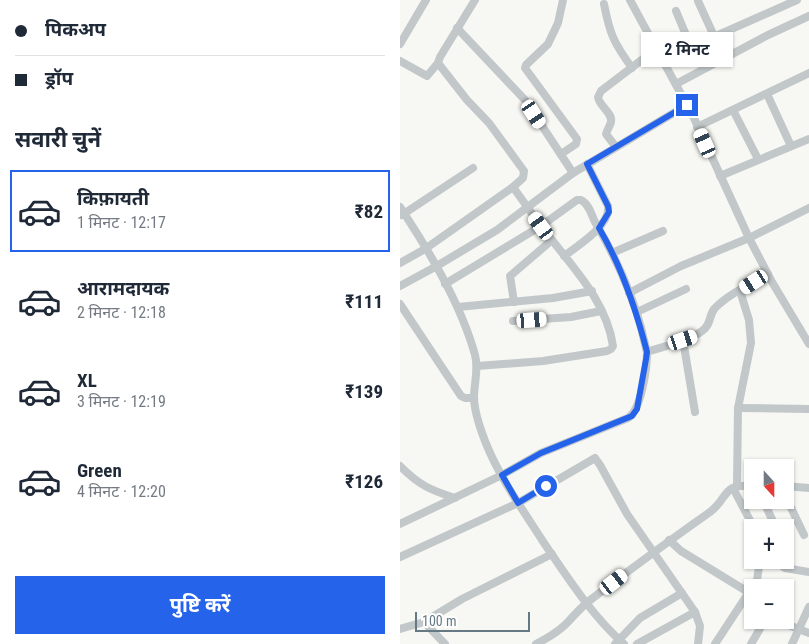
<!DOCTYPE html>
<html lang="hi">
<head>
<meta charset="utf-8">
<style>
  :root { --surface:#fff; --page:#f6f6f7; --text:#1f2937; --muted:#747a83; --line:#e0e1e3; --accent:#2563eb }
  body { margin:0; font-family:"Roboto Condensed","Noto Sans Devanagari",sans-serif; background:var(--page); color:var(--text); height:100vh; display:flex; flex-direction:column; font-size:19px; white-space:nowrap }
  * { box-sizing:border-box; margin:0 }
  p { font-size:16px; color:var(--muted) }
  .icon { flex:none; width:28px; height:28px; fill:none; stroke:currentColor; stroke-width:2; stroke-linecap:round; stroke-linejoin:round }
  .map { position:relative; flex:1; overflow:hidden }
  .panel { display:flex; flex-direction:column; background:var(--surface); width:400px }
  .panel>* { flex:none }
  .guide { display:grid; align-content:center; height:110px; padding:0 15px; background:var(--surface) }
  .needle { width:32px; rotate:159deg }
  .tools { position:absolute; left:344px; top:459px; display:grid; gap:10px }
  .tools a { display:grid; place-items:center; width:50px; height:50px; border-radius:0px; background:var(--surface); box-shadow:0 1px 4px #0004; font-size:25px }
  .scale { position:absolute; left:15px; bottom:12px; width:115px; box-sizing:border-box; padding-left:5px; border:2px solid #657985; border-top:0; font-size:14px; line-height:18px; white-space:nowrap; color:#657985; -webkit-text-stroke:4px #fff; paint-order:stroke }
  .end { position:absolute; width:22px; height:22px; margin:-11px; border:6px solid #2563eb; background:#fff; box-shadow:0 0 0 2px #fff }
  .from { border-radius:50% }
  .bubble { position:absolute; height:35px; border-radius:0px; background:var(--surface); box-shadow:0 1px 4px #0004; font-size:16px; font-weight:700; line-height:35px; text-align:center }
  .car { position:absolute; width:15px; height:30px; margin:-15px -8px; border-radius:6px; box-shadow:0 0 4px 1px #0007; background:linear-gradient(#fff 24%,#345 0 40%,#fff 0 76%,#345 0 86%,#fff 0) }
  .guide b { display:flex; align-items:center; gap:18px; height:48px; font-size:19px }
  .guide b+b { border-top:1px solid var(--line) }
  .guide i { width:12px; height:12px; background:var(--text) }
  ul { padding:0; list-style:none }
  li { display:flex; align-items:center; gap:15px; height:82px; margin:0 10px 8px; padding:0 5px; border:2px solid transparent; border-radius:0px }
  li div { flex:1 }
  li b { display:block; font-size:19px }
  li em { font-style:normal; font-weight:700 }
  li.on { border-color:var(--accent) }
  li>.icon { width:45px; height:45px; stroke-width:1.5 }
  h2 { padding:0 15px; font-size:22px; line-height:60px }
  .primary-button { display:flex; gap:10px; margin-top:auto; padding:10px 15px }
  .primary-button a { flex:1; height:58px; border-radius:0px; background:var(--accent); color:#fff; font-size:20px; font-weight:700; line-height:58px; text-align:center }
  main { display:flex; flex:1; min-height:0 }
  .map>svg:first-child { display:block }
  .lines { fill:none; stroke-linecap:round; stroke-linejoin:round }
  .minor { stroke:#c2c7c9; stroke-width:8 }
  .route { stroke:#2563eb; stroke-width:6 }
</style>
</head>
<body>
<main>
<section class="panel">
<div class="guide">
<b><i class="from"></i>पिकअप</b>
<b><i></i>ड्रॉप</b>
</div>
<h2>सवारी चुनें</h2>
<ul>
<li class="on"><svg class="icon" aria-label="car" viewBox="0 0 24 24"><path d="M5 17H2v-5l4-1 3-4h7l3 4 3 1v5h-3M9 17h6M6 11h13"/><circle cx="7" cy="17" r="2"/><circle cx="17" cy="17" r="2"/></svg><div><b>किफ़ायती</b><p>1 मिनट · 12:17</p></div><em>₹82</em></li>
<li><svg class="icon" aria-label="car" viewBox="0 0 24 24"><path d="M5 17H2v-5l4-1 3-4h7l3 4 3 1v5h-3M9 17h6M6 11h13"/><circle cx="7" cy="17" r="2"/><circle cx="17" cy="17" r="2"/></svg><div><b>आरामदायक</b><p>2 मिनट · 12:18</p></div><em>₹111</em></li>
<li><svg class="icon" aria-label="car" viewBox="0 0 24 24"><path d="M5 17H2v-5l4-1 3-4h7l3 4 3 1v5h-3M9 17h6M6 11h13"/><circle cx="7" cy="17" r="2"/><circle cx="17" cy="17" r="2"/></svg><div><b>XL</b><p>3 मिनट · 12:19</p></div><em>₹139</em></li>
<li><svg class="icon" aria-label="car" viewBox="0 0 24 24"><path d="M5 17H2v-5l4-1 3-4h7l3 4 3 1v5h-3M9 17h6M6 11h13"/><circle cx="7" cy="17" r="2"/><circle cx="17" cy="17" r="2"/></svg><div><b>Green</b><p>4 मिनट · 12:20</p></div><em>₹126</em></li>
</ul>
<div class="primary-button"><a>पुष्टि करें</a></div>
</section>
<div class="map">
<svg width="409" height="644" viewBox="0 0 409 644">
  <rect width="100%" height="100%" fill="#f7f7f3"/>
  <g class="lines">
    <g class="minor">
      <path d="M230 0 294 118 349 238 372 282 409 344"/>
      <path d="M298 1 314 36"/>
      <path d="M204 4C210 35 214 43 232 68"/>
      <path d="M276 11 291 47"/>
      <path d="M57 28 125 100 173 173"/>
      <path d="M0 44 26 0"/>
      <path d="M0 61 27 76 38 63"/>
      <path d="M265 64 291 47 397 0"/>
      <path d="M276 84 368 35 409 16"/>
      <path d="M367 94 391 146"/>
      <path d="M333 110 358 159"/>
      <path d="M297 127 409 73"/>
      <path d="M216 147 206 134C207 130 210 126 211 122 213 113 199 106 198 97L201 91 256 49"/>
      <path d="M161 154 176 144 177 139 125 68 126 65 148 44 158 23 163 0"/>
      <path d="M320 176 409 139"/>
      <path d="M0 207C29 251 61 304 75 355 79 369 74 383 74 397 74 410 80 428 85 441 99 477 123 510 144 543 168 578 192 616 224 644"/>
      <path d="M2 215 73 168"/>
      <path d="M212 253 263 231"/>
      <path d="M164 256C178 246 211 225 208 206L187 164"/>
      <path d="M0 263 25 249 113 187 123 178 124 171 89 123 67 100 38 63 40 57 75 0"/>
      <path d="M0 286 35 267 97 230 173 173 287 105"/>
      <path d="M229 293 281 266 349 238 409 208"/>
      <path d="M114 302 110 276 152 240"/>
      <path d="M0 304 61 396 65 398H74"/>
      <path d="M58 307 153 298 192 291"/>
      <path d="M237 312 286 289"/>
      <path d="M113 321 171 317 201 311"/>
      <path d="M283 340 295 412"/>
      <path d="M247 352C264 346 287 342 302 331 312 324 308 316 315 308 329 294 350 284 368 274"/>
      <path d="M77 366 143 361 207 351 211 349 213 346C207 304 177 272 152 240 138 223 126 205 113 187"/>
      <path d="M338 408 409 409"/>
      <path d="M0 466C19 485 30 490 55 498"/>
      <path d="M337 486 338 408 351 343 349 320 340 291"/>
      <path d="M385 486 409 488"/>
      <path d="M333 488 354 528"/>
      <path d="M385 495 404 535"/>
      <path d="M363 500 376 528"/>
      <path d="M0 524 102 475 141 453 228 418C241 410 247 369 247 353 246 346 243 338 242 331 232 293 215 256 195 222 191 214 189 204 181 200H177L141 226 45 284"/>
      <path d="M269 540 281 551 348 592"/>
      <path d="M0 557 118 503 195 458 200 465 227 514 295 612 300 626 298 644"/>
      <path d="M380 560 381 565 385 568 409 572"/>
      <path d="M376 620 409 633"/>
      <path d="M24 622 62 599 152 554"/>
      <path d="M0 629 24 622 45 644"/>
      <path d="M136 644C146 639 156 633 165 625 173 617 180 608 189 601 229 570 269 541 310 512 328 499 322 483 352 486"/>
      <path d="M215 644 240 618 282 593"/>
      <path d="M237 644 295 612"/>
      <path d="M315 644 357 580 360 560"/>
      <path d="M351 644 365 620"/>
      <path d="M392 644 409 607"/>
    </g>
  </g>
  <g class="lines">
    <path class="route" d="M146 486 118 503 102 475 141 453 232 416 237 409 246 359 247 352C236 309 222 267 199 228L209 212 208 206 187 164 287 105"/>
  </g>
</svg>
<div class="tools">
<a><svg class="needle" viewBox="-14 -14 28 28"><path d="M0-13l5 13h-10z" fill="#e53935"/><path d="M0 13l5-13h-10z" fill="#747a83"/></svg></a>
<a>+</a>
<a>−</a>
</div>
<div class="scale">100 m</div>
<i class="end from" style="left:146px;top:486px"></i>
<i class="end" style="left:287px;top:105px"></i>
<div class="bubble" style="left:241px;top:32px;width:92px">2 मिनट</div>
<i class="car" style="left:134px;top:114px;rotate:147deg"></i>
<i class="car" style="left:305px;top:143px;rotate:336deg"></i>
<i class="car" style="left:141px;top:226px;rotate:324deg"></i>
<i class="car" style="left:354px;top:282px;rotate:238deg"></i>
<i class="car" style="left:132px;top:320px;rotate:86deg"></i>
<i class="car" style="left:283px;top:340px;rotate:72deg"></i>
<i class="car" style="left:214px;top:582px;rotate:52deg"></i>
</div>
</main>
</body>
</html>
